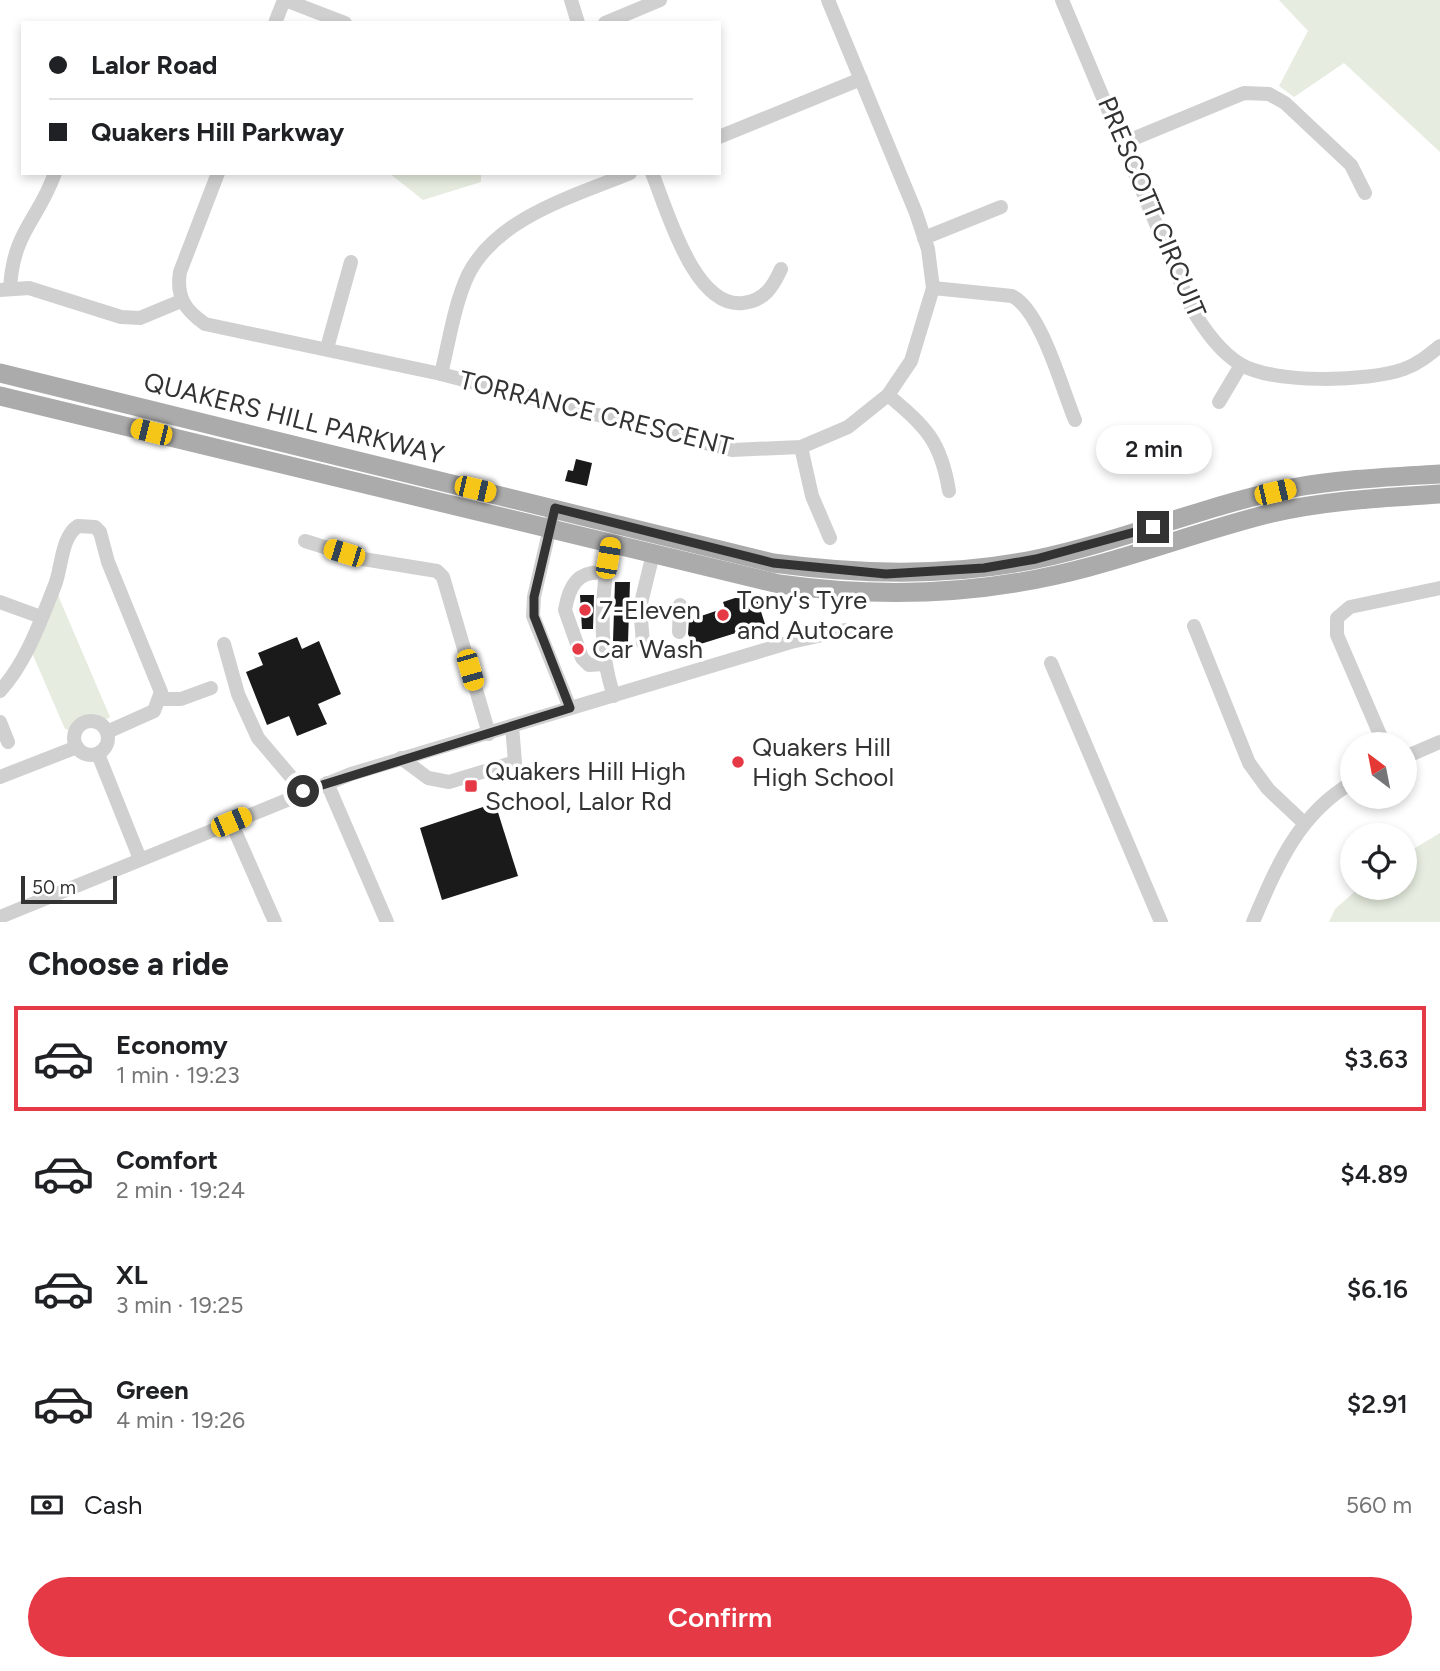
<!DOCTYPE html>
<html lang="en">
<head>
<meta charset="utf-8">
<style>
  :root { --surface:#fff; --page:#f2f2f2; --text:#202124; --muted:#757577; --line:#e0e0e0; --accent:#e63946 }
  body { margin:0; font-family:Figtree,sans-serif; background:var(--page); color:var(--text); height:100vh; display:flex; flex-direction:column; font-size:26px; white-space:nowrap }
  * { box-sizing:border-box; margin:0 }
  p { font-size:23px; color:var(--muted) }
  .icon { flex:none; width:38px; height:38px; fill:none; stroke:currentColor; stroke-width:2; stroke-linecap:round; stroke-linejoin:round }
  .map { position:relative; height:922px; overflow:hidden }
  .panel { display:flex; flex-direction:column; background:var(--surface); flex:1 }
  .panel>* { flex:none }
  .banner { position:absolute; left:21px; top:21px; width:700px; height:154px; border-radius:0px; box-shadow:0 4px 10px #0003; display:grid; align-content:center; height:154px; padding:0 28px; background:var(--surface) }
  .needle { width:46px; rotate:328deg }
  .buttons { position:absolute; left:1340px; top:732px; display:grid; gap:14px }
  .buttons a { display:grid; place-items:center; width:77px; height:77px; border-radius:50%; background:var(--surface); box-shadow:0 4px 10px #0003; font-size:35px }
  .scale { position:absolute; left:21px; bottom:18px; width:96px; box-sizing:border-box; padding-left:7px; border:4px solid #333; border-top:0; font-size:19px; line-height:24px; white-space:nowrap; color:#333; -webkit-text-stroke:5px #fff; paint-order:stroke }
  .end { position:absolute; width:32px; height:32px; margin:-16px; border:9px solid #333; background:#fff; box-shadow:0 0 0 4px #fff }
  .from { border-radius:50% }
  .bubble { position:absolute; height:49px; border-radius:24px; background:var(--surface); box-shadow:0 4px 10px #0003; font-size:23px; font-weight:600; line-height:49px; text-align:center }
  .car { position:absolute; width:21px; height:42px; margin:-21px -10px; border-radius:9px; box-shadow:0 0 5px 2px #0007; background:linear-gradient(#f5c518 24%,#345 0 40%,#f5c518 0 76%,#345 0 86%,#f5c518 0) }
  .banner b { display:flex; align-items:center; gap:24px; height:66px; font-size:26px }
  .banner b+b { border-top:2px solid var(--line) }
  .banner i { width:18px; height:18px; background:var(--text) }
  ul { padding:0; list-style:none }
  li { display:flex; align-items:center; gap:21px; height:105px; margin:0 14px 10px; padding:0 14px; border:4px solid transparent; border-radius:0px }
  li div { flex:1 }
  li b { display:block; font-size:26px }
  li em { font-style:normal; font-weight:600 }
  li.selected { border-color:var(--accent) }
  li>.icon { width:63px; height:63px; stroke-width:1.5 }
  h2 { padding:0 28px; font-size:32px; line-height:84px }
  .pay { display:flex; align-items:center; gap:18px; height:77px; padding:0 28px; font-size:26px }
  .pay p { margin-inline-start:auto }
  .button { display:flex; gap:14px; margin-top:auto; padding:14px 28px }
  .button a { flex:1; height:80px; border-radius:42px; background:var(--accent); color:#fff; font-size:28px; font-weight:600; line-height:80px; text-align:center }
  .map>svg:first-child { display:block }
  .green { fill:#e6ecdf }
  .building { fill:#1a1a1a }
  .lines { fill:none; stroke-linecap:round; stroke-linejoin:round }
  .minor { stroke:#d0d0d0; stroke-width:14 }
  .major { stroke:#ababab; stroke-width:19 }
  .route { stroke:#333; stroke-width:9 }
  .poi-dot { fill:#e63946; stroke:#fff; stroke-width:2.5 }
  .labels { text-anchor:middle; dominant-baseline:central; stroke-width:7; stroke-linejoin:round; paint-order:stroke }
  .street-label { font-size:26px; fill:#333; stroke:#fff }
  .poi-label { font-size:26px; fill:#333; stroke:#fff; text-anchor:start }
</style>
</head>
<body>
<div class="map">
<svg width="1440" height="922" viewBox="0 0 1440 922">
  <rect width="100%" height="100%" fill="#fff"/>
  <g class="green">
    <path d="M1279 0H1440V152L1344 63 1294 97 1279 86 1308 31Z"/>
    <path d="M389 173H481V182L423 200Z"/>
    <path d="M56 582 60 600 110 717 100 724 84 723 76 731 65 729 29 646Z"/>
    <path d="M1440 833V922H1329L1335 909 1360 887H1405V854Z"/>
  </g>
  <g class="building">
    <path d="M576 459 592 463 587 486 565 481 568 470 573 471Z"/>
    <path d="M615 582H630L628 642 613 641Z"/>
    <path d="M580 595H594L593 629H582Z"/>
    <path d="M735 598 757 599 765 624 694 646 688 634 689 620 725 608 723 602Z"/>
    <path d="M297 637 302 649 319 641 341 694 318 704 327 724 297 736 289 716 267 725 246 672 263 665 258 653Z"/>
    <path d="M495 803 518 876 442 900 420 828Z"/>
  </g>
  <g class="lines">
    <g class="minor">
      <path d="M285 0 345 23"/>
      <path d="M571 0 578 23"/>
      <path d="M1062 0 1191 307C1203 328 1219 351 1240 364 1273 384 1368 382 1404 369 1418 364 1429 355 1440 346"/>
      <path d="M275 23 284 0"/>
      <path d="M605 23 660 0"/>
      <path d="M719 137 861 79"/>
      <path d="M1123 143 1244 93 1269 94 1285 103 1351 165 1365 193"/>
      <path d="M218 173 180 272C176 297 185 310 205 324L441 374 732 450 801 447 848 427 888 395 911 361 933 288 928 249 916 213 828 0"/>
      <path d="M652 173C667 209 694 309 743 303 764 301 773 287 781 269"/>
      <path d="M924 238 1001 207"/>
      <path d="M933 288 1012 296C1041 310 1062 389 1075 420"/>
      <path d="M10 289C13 231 38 221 55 173"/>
      <path d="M0 290 29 288 121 317 140 318 181 301"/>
      <path d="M327 348 351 262"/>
      <path d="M441 374C449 342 454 305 468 275 497 217 575 196 630 173"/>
      <path d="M888 395C926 427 941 441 949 491"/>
      <path d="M1219 402 1241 365"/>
      <path d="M801 447 812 496 830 538"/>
      <path d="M552 519 534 597 533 616 570 708"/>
      <path d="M305 541 363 559 437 571 443 577 489 734"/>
      <path d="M610 544C602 594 597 647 614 696"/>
      <path d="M0 602 41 617"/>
      <path d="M1194 626 1249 763 1268 789 1304 823"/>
      <path d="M679 632 680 605"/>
      <path d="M643 643 640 607 653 554"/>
      <path d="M224 644 238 694 258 738 303 791"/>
      <path d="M1051 663 1161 922"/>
      <path d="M604 664 589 665 582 658 565 610C569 586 578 569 605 573"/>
      <path d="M0 691C27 661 40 622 55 585 62 567 61 537 78 526L95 527 100 532 108 562 161 692 154 711 107 732"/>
      <path d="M161 699H181L211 688"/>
      <circle cx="91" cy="738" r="17"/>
      <path d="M0 722 8 742"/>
      <path d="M1384 744 1337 635V618L1350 607 1440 588"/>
      <path d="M98 754 140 859"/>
      <path d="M1405 757 1440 742"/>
      <path d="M401 758 428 778 449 782 515 762 512 726"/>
      <path d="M0 777 77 747"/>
      <path d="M327 783 387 922"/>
      <path d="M231 822 275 922"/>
      <path d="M0 917 351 774 791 642 845 630"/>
      <path d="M1253 922C1277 866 1298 814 1353 782"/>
    </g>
    <g class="major">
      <path d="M0 373 773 563C861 575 950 577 1037 559 1123 541 1205 505 1292 488 1341 479 1391 477 1440 474"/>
      <path d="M0 396 779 584C884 599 986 595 1089 567 1150 551 1210 528 1272 513 1327 500 1384 498 1440 494"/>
    </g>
  </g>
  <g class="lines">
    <path class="route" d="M303 791 570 708 534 616V597L555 508 773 563 886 574 984 568 1036 559 1153 527"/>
  </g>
  <g class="poi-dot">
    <circle cx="585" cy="610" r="7"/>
    <circle cx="723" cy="615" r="7"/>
    <circle cx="578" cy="649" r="7"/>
    <circle cx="738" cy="762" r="7"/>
    <rect x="464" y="779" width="14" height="14" rx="3.5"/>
  </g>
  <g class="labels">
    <g class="street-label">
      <text transform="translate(1152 207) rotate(67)">PRESCOTT CIRCUIT</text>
      <text transform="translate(596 413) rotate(14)">TORRANCE CRESCENT</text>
      <text transform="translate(294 418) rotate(14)">QUAKERS HILL PARKWAY</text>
    </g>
    <g class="poi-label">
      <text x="737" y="600">Tony's Tyre<tspan x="737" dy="30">and Autocare</tspan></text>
      <text x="599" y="610">7-Eleven</text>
      <text x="592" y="649">Car Wash</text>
      <text x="752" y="747">Quakers Hill<tspan x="752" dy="30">High School</tspan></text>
      <text x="485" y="771">Quakers Hill High<tspan x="485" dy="30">School, Lalor Rd</tspan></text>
    </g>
  </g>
</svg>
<div class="buttons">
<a><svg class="needle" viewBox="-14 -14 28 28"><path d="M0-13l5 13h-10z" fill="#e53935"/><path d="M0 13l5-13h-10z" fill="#757577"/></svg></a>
<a><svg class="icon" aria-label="locate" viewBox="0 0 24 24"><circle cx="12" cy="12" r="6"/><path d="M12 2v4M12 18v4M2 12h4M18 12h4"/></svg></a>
</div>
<div class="scale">50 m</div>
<i class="end from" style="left:303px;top:791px"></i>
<i class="end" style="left:1153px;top:527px"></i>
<div class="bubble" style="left:1096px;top:425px;width:116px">2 min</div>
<i class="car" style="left:151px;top:432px;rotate:284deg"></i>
<i class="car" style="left:475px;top:489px;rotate:103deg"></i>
<i class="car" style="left:1275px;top:492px;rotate:77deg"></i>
<i class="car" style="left:344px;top:553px;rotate:287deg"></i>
<i class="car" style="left:608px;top:558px;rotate:10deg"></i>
<i class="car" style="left:470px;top:670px;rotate:164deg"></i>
<i class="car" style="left:231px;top:822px;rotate:67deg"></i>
<div class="banner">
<b><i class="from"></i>Lalor Road</b>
<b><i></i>Quakers Hill Parkway</b>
</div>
</div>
<section class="panel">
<h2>Choose a ride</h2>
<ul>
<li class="selected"><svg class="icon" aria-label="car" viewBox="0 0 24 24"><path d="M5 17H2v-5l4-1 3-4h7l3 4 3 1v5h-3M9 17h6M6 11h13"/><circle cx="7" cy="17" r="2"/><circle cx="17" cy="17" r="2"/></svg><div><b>Economy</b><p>1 min · 19:23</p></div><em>$3.63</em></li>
<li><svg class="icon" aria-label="car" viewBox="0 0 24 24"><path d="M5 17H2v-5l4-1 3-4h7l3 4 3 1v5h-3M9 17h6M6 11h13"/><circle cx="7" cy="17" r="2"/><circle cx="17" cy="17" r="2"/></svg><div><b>Comfort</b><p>2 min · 19:24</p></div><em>$4.89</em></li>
<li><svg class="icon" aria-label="car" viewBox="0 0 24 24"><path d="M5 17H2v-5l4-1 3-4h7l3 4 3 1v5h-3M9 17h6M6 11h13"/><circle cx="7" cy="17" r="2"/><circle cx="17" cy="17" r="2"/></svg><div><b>XL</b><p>3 min · 19:25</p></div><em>$6.16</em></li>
<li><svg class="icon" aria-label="car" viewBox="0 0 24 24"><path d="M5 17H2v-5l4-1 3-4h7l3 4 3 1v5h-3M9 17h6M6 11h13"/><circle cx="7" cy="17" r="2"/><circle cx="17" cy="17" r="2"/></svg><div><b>Green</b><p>4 min · 19:26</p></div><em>$2.91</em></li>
</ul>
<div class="pay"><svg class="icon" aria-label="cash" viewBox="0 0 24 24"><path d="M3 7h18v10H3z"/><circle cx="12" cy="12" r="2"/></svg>Cash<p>560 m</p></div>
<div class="button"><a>Confirm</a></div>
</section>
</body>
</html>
